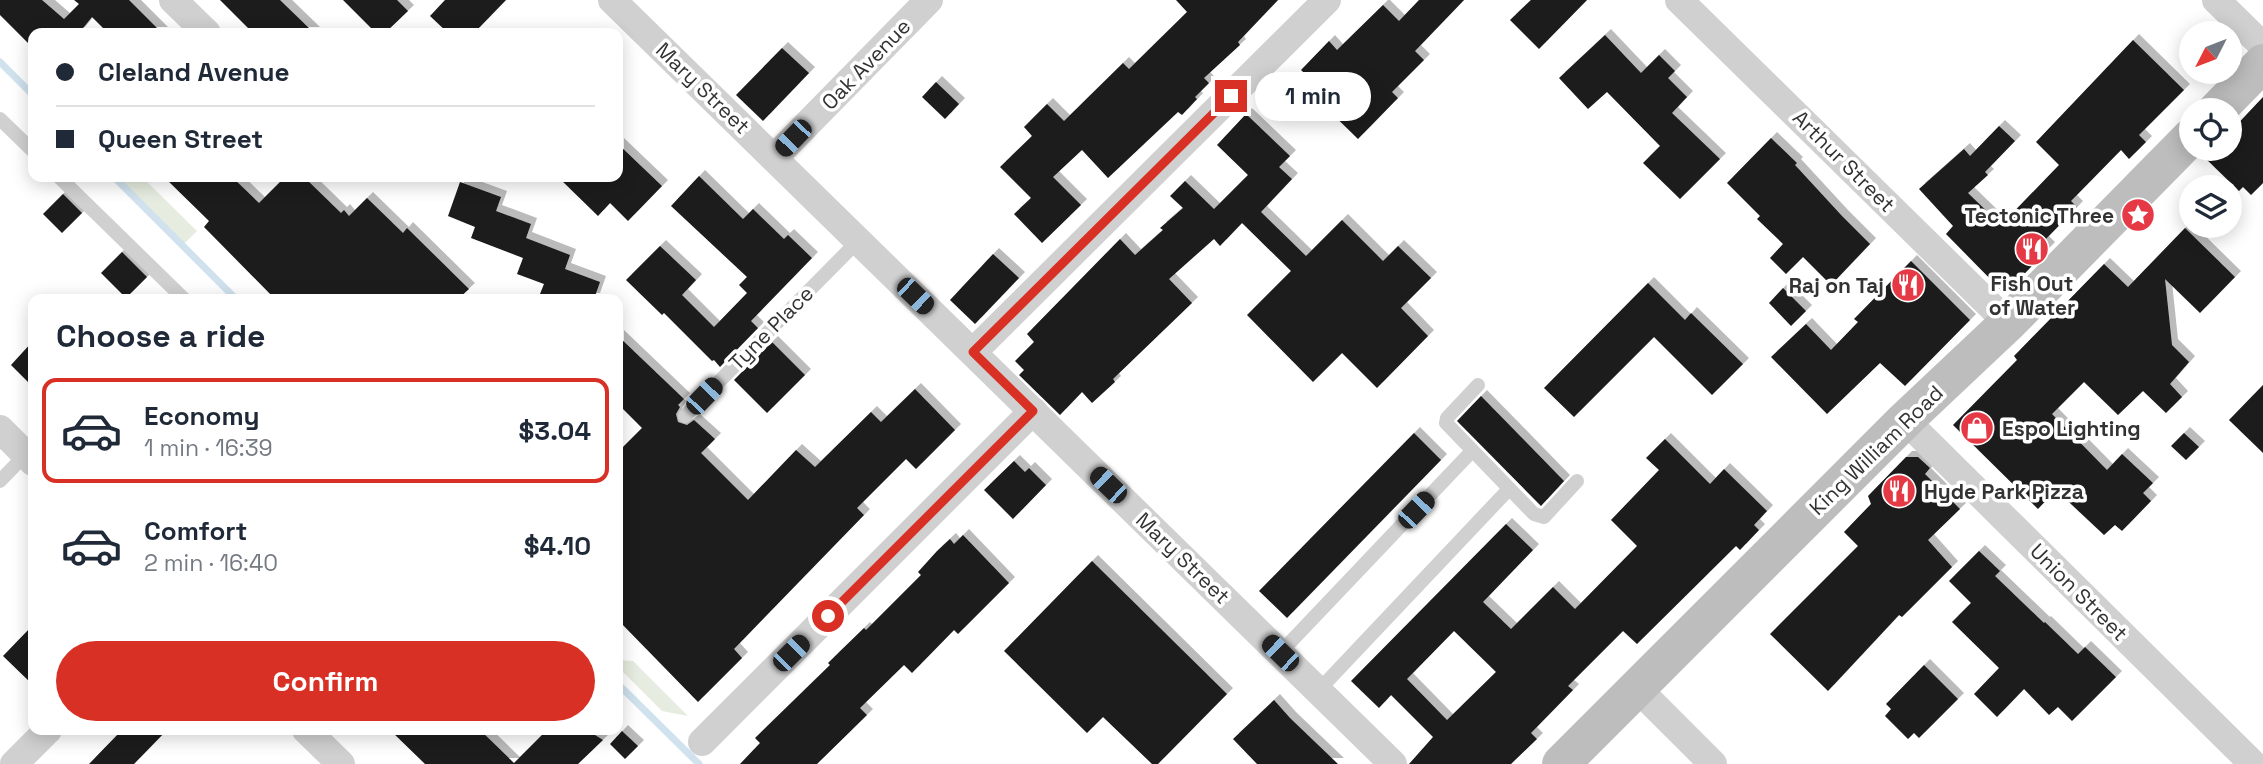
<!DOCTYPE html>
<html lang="en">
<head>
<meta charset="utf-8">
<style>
  :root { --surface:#fff; --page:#f6f6f7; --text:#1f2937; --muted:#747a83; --line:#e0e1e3; --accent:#d93025 }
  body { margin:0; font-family:"Space Grotesk",sans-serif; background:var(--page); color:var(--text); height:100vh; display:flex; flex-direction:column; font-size:26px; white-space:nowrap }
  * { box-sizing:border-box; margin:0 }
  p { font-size:23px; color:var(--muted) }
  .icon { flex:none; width:38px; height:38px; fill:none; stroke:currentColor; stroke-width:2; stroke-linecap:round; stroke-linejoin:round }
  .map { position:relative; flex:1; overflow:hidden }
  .drawer { position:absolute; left:28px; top:294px; width:595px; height:441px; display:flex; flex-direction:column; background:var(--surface); border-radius:14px; box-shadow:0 4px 18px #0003 }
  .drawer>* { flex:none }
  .guide { position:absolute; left:28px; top:28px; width:595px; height:154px; border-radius:14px; box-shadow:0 4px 18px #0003; display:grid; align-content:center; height:154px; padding:0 28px; background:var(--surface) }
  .needle { width:46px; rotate:228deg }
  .tools { position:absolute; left:2179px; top:21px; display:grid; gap:14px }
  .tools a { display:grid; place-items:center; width:63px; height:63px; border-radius:50%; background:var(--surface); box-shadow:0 4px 18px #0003; font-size:35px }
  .end { position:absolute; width:32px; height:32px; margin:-16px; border:9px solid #d93025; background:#fff; box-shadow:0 0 0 4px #fff }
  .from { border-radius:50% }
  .bubble { position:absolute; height:49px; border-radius:24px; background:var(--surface); box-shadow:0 4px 18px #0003; font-size:23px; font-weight:800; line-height:49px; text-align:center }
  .car { position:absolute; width:21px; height:42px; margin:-21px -10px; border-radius:9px; box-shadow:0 0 5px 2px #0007; background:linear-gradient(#222 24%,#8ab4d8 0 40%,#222 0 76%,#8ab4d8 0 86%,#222 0) }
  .guide b { display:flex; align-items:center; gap:24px; height:66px; font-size:26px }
  .guide b+b { border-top:2px solid var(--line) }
  .guide i { width:18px; height:18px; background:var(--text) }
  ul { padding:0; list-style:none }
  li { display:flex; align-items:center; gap:21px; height:105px; margin:0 14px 10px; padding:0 14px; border:4px solid transparent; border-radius:14px }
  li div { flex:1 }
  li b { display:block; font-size:26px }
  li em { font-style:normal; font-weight:800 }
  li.current { border-color:var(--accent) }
  li>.icon { width:63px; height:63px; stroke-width:1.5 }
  h2 { padding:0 28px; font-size:32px; line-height:84px }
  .cta { display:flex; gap:14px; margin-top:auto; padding:14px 28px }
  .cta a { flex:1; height:80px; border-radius:42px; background:var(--accent); color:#fff; font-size:28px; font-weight:800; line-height:80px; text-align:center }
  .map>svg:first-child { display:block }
  .green { fill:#e6ecdf }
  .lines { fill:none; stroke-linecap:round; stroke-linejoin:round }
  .stream { stroke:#cfe2ee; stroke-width:7 }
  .building { fill:#1a1a1a; fill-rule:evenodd; filter:url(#shadow) }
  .lane { stroke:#d0d0d0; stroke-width:14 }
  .street { stroke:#d0d0d0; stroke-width:28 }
  .secondary { stroke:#bdbdbd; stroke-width:38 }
  .route { stroke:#d93025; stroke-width:9 }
  .labels { text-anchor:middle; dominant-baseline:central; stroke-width:7; stroke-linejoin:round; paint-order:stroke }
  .street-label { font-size:21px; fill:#333; stroke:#fff }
  .poi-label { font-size:21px; font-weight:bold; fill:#333; stroke:#fff; text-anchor:end }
</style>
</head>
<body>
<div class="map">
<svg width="2263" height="764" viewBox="0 0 2263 764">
  <defs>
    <filter id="shadow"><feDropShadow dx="6" dy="-6" stdDeviation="0" flood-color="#0004"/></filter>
  </defs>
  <rect width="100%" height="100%" fill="#fff"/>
  <g class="green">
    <path d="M116 177H142L197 231 184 244Z"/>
    <path d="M618 660 633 661 688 716 662 711 618 667Z"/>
  </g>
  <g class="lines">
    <g class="stream">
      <path d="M0 62 33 95"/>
      <path d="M114 177 236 299"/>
      <path d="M618 684 699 764"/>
    </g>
  </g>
  <g class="building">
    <path d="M0 0H42L64 19 79 4 74 0H129L162 33H108L92 17 79 33H33V48L0 15Z"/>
    <path d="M220 0H280L314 33H253Z"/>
    <path d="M343 0H397L408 11 385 33H376Z"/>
    <path d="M445 0H506L474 33H448L430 16Z"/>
    <path d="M1176 0H1278L1238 42 1240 45 1204 78 1209 83 1195 97 1197 99 1182 115 1178 112 1108 178 1082 150 1053 177 1081 205 1042 243 1014 214 1031 198 1000 167 1032 136 1024 127 1047 104 1064 121 1123 63 1129 69 1187 12Z"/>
    <path d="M1419 0H1464L1415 51 1424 60 1392 92 1398 98 1358 139 1313 95 1320 88 1301 70 1329 41 1337 50 1383 5 1399 21Z"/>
    <path d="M1531 0H1587L1539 49 1510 20Z"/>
    <path d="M1605 35 1641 73 1659 55 1675 71 1668 78 1687 97 1672 113 1720 159 1680 199 1643 163 1660 146 1607 92 1588 109 1559 78Z"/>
    <path d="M2133 40 2184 90 2139 135 2146 142 2129 159 2121 150 2071 201 2077 207 2043 242 2049 248 2005 294 1946 234 1953 226 1919 189 1964 149 1970 156 1999 126 2015 141 1985 172 1988 175 1968 193 2001 225 2059 165 2036 142Z"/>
    <path d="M782 48 809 73 763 121 736 95Z"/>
    <path d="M936 82 959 104 945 119 922 97Z"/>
    <path d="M2263 97V183L2251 195 2243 187 2239 191 2203 156 2209 149H2230V132Z"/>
    <path d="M1246 114 1290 156 1279 167 1292 179 1261 212 1306 256 1342 220 1383 261 1398 246 1431 278 1401 308 1428 336 1377 388 1342 353 1313 382 1247 315 1291 271 1242 223 1220 246 1214 239 1169 279 1192 303 1113 379 1115 382 1092 403 1082 392 1060 415 1019 375 1024 370 1015 361 1034 342 1027 334 1120 239 1135 255 1163 230 1160 228 1183 208 1170 196 1185 181 1214 209 1248 175 1217 145Z"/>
    <path d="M1771 138 1797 163 1795 165 1842 216 1870 244 1831 285 1803 257 1786 274 1770 258 1783 244 1757 219 1760 216 1727 183Z"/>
    <path d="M618 144 662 186 628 221 610 203 598 216 558 177H618Z"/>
    <path d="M699 176 743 219 753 209 784 239 788 235 812 258 751 321 758 328 720 367 714 360 712 361 664 313 662 315 626 280 660 246 696 280 682 295 714 327 747 293 739 285 747 277 671 206Z"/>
    <path d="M164 177H232L259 203 285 177H304L341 213 344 210 349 216 367 198 403 233 407 228 469 289 458 299H275L204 227 209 221Z"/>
    <path d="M460 182 501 197 496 211 531 224 526 238 570 255 565 269 600 282 594 299H538L544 284 517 274 523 258 471 238 475 227 448 216Z"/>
    <path d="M63 194 82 213 62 233 43 214Z"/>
    <path d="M2185 228 2235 277 2200 313 2165 279 2172 345 2189 362 2170 384 2182 397 2166 413 2143 391 2118 415 2084 382 2052 414 2107 470 2122 454 2153 483 2143 493 2151 501 2122 531 2115 525 2104 535 2056 490 2038 509 1953 425 2017 360 2014 356 2104 264 2128 287Z"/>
    <path d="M122 252 147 277 126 298 101 273Z"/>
    <path d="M993 254 1019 278 975 324 950 300Z"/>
    <path d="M1911 261 1970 320 1905 386 1880 363 1827 414 1771 357 1806 324 1831 350 1858 322 1854 319Z"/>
    <path d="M1648 283 1685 320 1691 313 1743 364 1712 395 1654 337 1574 417 1544 388Z"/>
    <path d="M1783 288 1806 311 1791 326 1769 303Z"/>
    <path d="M618 336 684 399 678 405 680 407 676 414 678 422 687 425 694 420 715 439 701 453 748 500 796 450 815 467 871 412 881 422 915 389 955 430 916 469 906 459 857 508 864 515 734 649 742 658 698 702 618 620V452L642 428 618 404Z"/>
    <path d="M33 341V387L11 365Z"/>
    <path d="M772 342 805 375 767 413 734 380Z"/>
    <path d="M2263 385V453L2229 420Z"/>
    <path d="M1481 396 1564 481 1541 506 1457 421Z"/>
    <path d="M1414 433 1441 460 1287 618 1259 591Z"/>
    <path d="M2184 433 2199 447 2186 460 2171 446Z"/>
    <path d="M1665 439 1710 484 1724 469 1767 511 1754 525 1759 530 1740 550 1736 546 1637 644 1623 631 1568 686 1573 690 1531 733 1537 739 1511 764H1409L1433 737 1391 695 1379 708 1351 681 1506 524 1533 550 1483 602 1511 629 1553 587 1575 609 1637 546 1611 520 1659 470 1646 458ZM1454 631 1496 672 1447 720 1407 679Z"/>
    <path d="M1906 457H1918L1930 468 1925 474 1960 509 1928 540 1952 567 1902 617 1899 615 1828 691 1770 634 1858 546 1844 532 1871 504 1868 496Z"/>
    <path d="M1014 461 1025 472 1029 468 1046 485 1013 519 984 490Z"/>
    <path d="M963 535 1009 583 958 634 954 630 912 673 904 665 860 708 867 715 817 764H740L760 743 755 738 830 665 828 663 864 628 866 630 921 575 918 572 937 551 950 539 954 544Z"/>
    <path d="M1979 551 2000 571 1995 576 2044 623 2045 622 2078 654 2085 647 2116 677 2072 721 2058 707 2049 715 2024 689 1997 717 1974 694 1999 668 1952 622 1971 603 1949 581Z"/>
    <path d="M1092 561 1227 694 1158 764H1152L1103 717 1087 733 1004 651Z"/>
    <path d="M33 625V685L3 656Z"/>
    <path d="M1924 665 1958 699 1919 738 1914 733 1908 739 1885 716 1891 709 1886 704Z"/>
    <path d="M1274 700 1290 718 1338 764H1257L1233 739Z"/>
    <path d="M122 730H167L134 764H89Z"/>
    <path d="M390 730H480L514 763 547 730H587L603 740 578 764H425Z"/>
    <path d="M622 731 638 746 625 759 610 744Z"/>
  </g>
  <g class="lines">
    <g class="lane">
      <path d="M0 119 33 151"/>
      <path d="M59 177 184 299"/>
      <path d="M1478 385 1447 418 1446 423 1534 514 1544 517 1577 481"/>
      <path d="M685 416 858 241"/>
      <path d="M0 481 26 454"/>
      <path d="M1280 653 1472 451"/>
      <path d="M1318 691 1509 489"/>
    </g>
    <g class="street">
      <path d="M173 0 207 33"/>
      <path d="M612 0 1393 764"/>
      <path d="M1679 0 2008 323"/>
      <path d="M2216 0 2263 46"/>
      <path d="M774 158 929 0"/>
      <path d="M973 352 1327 0"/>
      <path d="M1905 420 2253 764"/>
      <path d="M0 429 33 462"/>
      <path d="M1637 688 1713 764"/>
      <path d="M306 730 341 764"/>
      <path d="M702 742 1033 411"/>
      <path d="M14 764 48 730"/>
    </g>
    <g class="secondary">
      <path d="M2217 110 2263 63"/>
      <path d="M1561 764 1905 420 2008 323 2191 137"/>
    </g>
  </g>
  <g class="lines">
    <path class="route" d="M828 616 1033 411 973 352 1231 96"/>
  </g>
  <defs>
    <g id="sight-disc" transform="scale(1.75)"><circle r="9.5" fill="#e63946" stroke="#fff"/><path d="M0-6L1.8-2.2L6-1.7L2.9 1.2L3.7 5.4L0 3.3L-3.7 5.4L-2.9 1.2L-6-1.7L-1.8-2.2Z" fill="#fff"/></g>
    <g id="restaurant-disc" transform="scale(1.75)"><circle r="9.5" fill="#e63946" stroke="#fff"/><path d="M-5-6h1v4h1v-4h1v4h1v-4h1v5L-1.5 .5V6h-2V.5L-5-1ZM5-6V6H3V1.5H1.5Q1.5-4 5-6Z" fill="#fff"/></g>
    <g id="shop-disc" transform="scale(1.75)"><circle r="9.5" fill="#e63946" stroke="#fff"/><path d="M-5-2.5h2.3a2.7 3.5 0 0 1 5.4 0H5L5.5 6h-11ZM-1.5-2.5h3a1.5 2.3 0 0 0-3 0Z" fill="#fff"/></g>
  </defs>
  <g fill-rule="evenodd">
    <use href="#sight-disc" x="2138" y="215"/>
    <use href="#restaurant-disc" x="2032" y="249"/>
    <use href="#restaurant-disc" x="1908" y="285"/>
    <use href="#shop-disc" x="1977" y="428"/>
    <use href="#restaurant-disc" x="1899" y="491"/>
  </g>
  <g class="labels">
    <g class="street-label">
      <text transform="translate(866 64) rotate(-46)">Oak Avenue</text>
      <text transform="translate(703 88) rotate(44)">Mary Street</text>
      <text transform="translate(1844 161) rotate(45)">Arthur Street</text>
      <text transform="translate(771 328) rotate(-45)">Tyne Place</text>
      <text transform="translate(1876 450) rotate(-44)">King William Road</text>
      <text transform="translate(1183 558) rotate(44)">Mary Street</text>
      <text transform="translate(2079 592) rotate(45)">Union Street</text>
    </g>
    <g class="poi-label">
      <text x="2114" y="215">Tectonic Three</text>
      <text x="2032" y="283" text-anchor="middle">Fish Out<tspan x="2032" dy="24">of Water</tspan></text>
      <text x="1884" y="285">Raj on Taj</text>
      <text x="2002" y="428" text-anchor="start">Espo Lighting</text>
      <text x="1924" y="491" text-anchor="start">Hyde Park Pizza</text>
    </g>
  </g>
</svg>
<div class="tools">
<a><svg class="needle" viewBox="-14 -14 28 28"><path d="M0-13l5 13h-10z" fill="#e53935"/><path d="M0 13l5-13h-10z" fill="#747a83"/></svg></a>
<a><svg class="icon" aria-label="locate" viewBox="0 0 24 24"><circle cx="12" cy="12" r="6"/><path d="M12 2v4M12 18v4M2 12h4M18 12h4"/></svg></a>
<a><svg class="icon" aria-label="layers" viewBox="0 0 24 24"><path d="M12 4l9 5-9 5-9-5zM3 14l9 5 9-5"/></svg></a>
</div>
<i class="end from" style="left:828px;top:616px"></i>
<i class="end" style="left:1231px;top:96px"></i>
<div class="bubble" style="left:1255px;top:72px;width:116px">1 min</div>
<i class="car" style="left:793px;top:138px;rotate:224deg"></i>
<i class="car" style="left:915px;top:296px;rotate:134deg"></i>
<i class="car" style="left:704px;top:396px;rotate:44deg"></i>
<i class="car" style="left:1108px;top:485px;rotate:314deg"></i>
<i class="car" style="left:1416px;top:510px;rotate:44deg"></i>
<i class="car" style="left:791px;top:653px;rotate:45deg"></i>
<i class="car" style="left:1280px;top:653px;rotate:314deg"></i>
<div class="guide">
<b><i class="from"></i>Cleland Avenue</b>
<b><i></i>Queen Street</b>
</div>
<section class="drawer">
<h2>Choose a ride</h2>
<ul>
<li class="current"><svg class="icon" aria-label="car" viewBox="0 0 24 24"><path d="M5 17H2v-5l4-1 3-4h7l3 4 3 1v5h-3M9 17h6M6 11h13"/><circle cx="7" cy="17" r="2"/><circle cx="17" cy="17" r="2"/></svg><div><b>Economy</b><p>1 min · 16:39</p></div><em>$3.04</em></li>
<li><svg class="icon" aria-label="car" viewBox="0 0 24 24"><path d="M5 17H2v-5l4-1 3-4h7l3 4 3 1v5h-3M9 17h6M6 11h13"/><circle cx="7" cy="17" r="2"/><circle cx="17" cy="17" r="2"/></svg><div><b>Comfort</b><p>2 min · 16:40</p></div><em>$4.10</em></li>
</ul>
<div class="cta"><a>Confirm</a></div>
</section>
</div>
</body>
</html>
